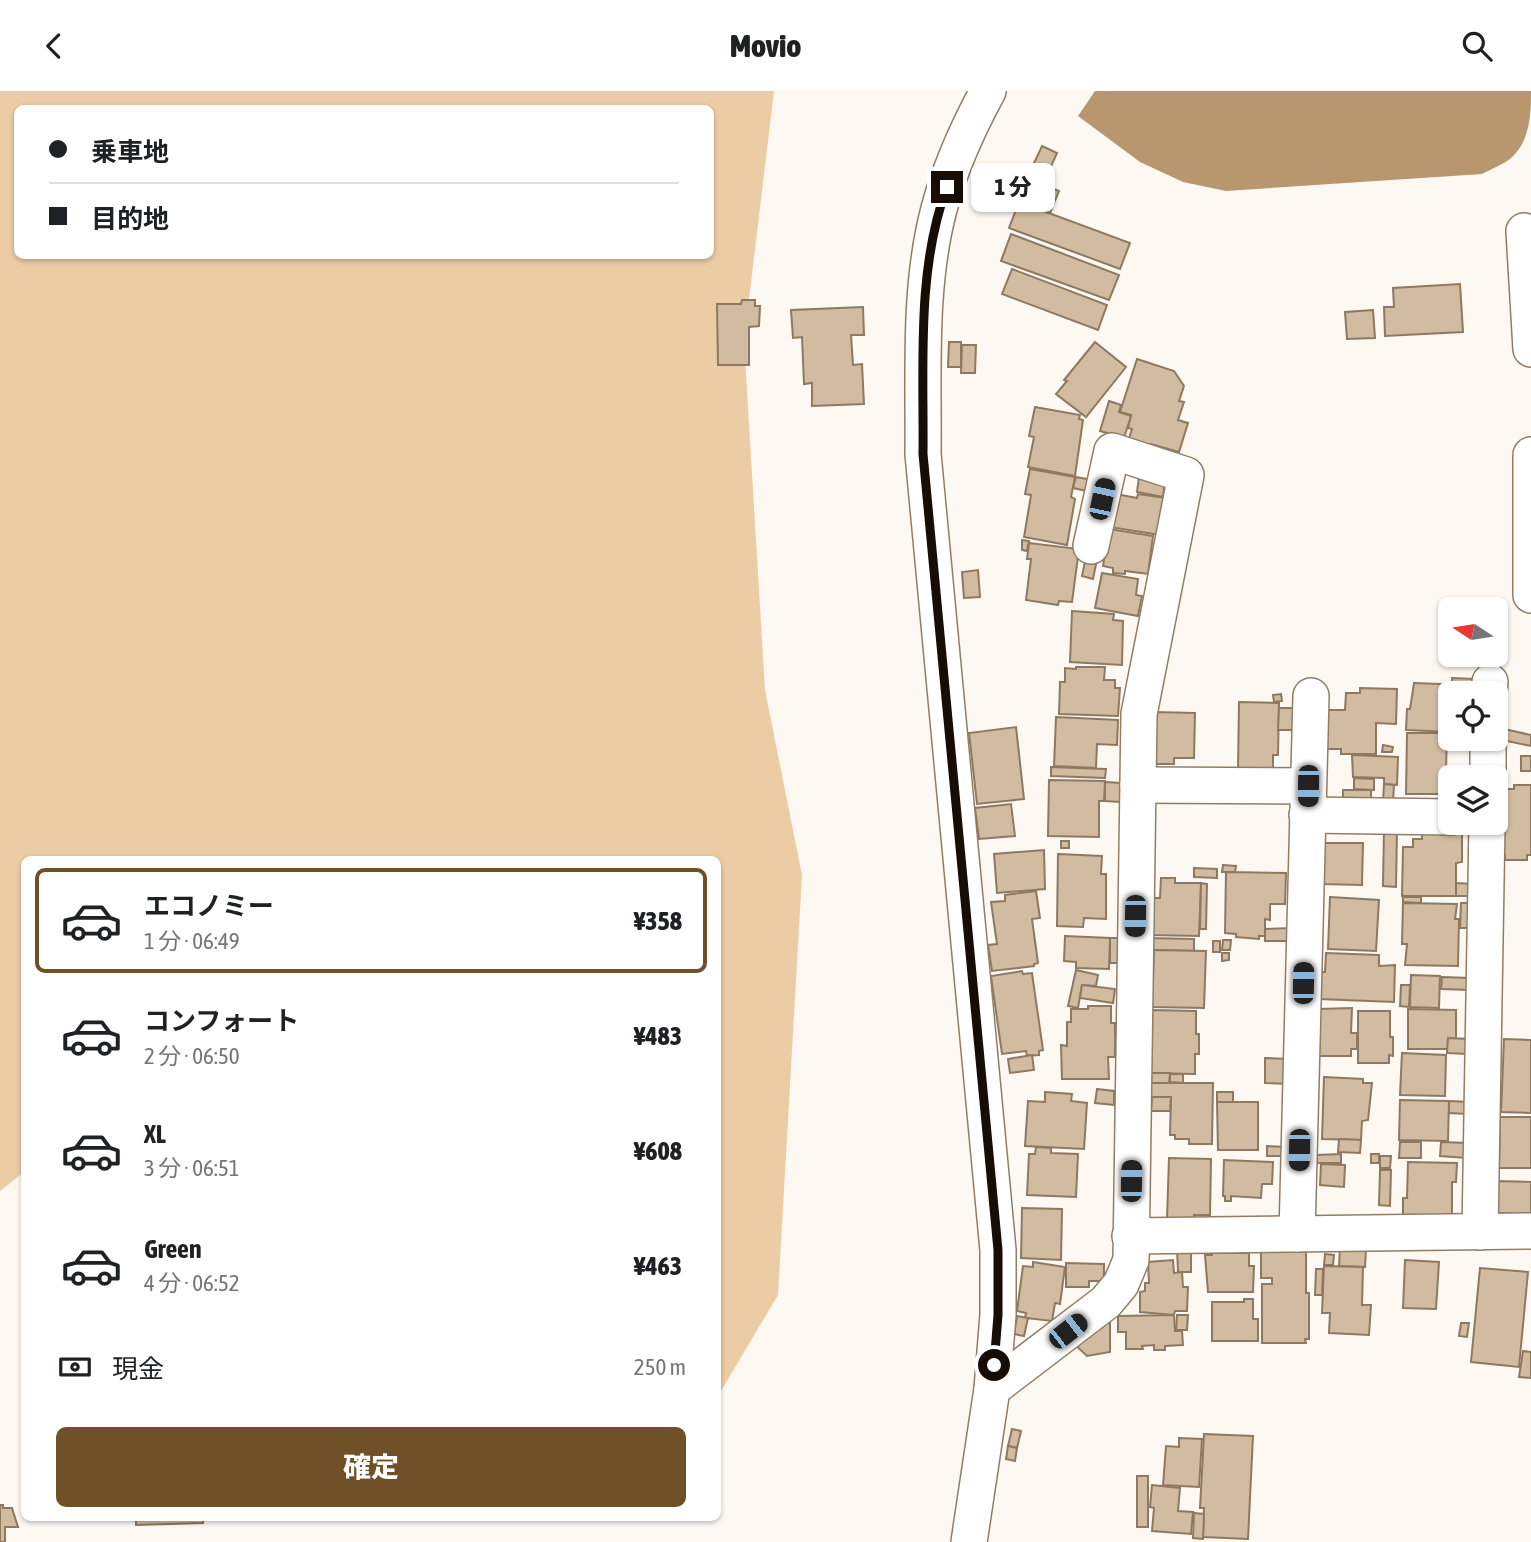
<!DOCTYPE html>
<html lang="ja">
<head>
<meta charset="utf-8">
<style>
  :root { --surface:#fff; --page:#f2f2f2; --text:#202124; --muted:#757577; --line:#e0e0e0; --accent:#705127 }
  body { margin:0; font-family:"Asap Condensed","Noto Sans JP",sans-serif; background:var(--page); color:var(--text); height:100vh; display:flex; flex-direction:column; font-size:26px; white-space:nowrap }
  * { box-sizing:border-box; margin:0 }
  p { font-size:23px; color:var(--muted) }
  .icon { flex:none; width:38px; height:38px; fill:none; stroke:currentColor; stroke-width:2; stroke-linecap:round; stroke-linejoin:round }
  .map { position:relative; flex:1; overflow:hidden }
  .sheet { position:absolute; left:21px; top:765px; width:700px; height:665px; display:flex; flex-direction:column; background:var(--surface); border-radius:10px; box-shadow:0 2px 5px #0004 }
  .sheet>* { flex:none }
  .hud { position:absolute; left:14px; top:14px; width:700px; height:154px; border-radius:10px; box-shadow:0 2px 5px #0004; display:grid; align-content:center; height:154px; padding:0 35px; background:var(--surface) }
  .needle { width:46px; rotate:282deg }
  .fabs { position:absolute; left:1438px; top:506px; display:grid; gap:14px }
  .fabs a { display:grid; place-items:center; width:70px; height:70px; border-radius:10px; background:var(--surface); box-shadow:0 2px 5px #0004; font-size:35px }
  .end { position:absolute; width:32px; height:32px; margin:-16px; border:9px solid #160e05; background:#fff; box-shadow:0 0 0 4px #fff }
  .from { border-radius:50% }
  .bubble { position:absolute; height:49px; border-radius:10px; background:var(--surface); box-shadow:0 2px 5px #0004; font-size:23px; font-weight:800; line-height:49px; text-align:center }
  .car { position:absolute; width:21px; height:42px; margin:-21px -10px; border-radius:9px; box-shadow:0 0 5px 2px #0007; background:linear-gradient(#222 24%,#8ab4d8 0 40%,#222 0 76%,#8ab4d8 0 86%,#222 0) }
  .hud b { display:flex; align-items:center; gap:24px; height:66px; font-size:26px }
  .hud b+b { border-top:2px solid var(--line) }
  .hud i { width:18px; height:18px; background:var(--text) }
  ul { padding:12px 0 0; list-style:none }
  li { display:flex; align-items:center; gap:21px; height:105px; margin:0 14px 10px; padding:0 21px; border:4px solid transparent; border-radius:10px }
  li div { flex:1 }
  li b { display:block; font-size:26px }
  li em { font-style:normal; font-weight:800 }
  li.selected { border-color:var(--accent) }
  li>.icon { width:63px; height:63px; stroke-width:1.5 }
  .pay { display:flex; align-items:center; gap:18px; height:77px; padding:0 35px; font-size:26px }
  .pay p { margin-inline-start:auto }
  .action { display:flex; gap:14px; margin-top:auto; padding:14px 35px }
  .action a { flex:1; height:80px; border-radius:10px; background:var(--accent); color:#fff; font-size:28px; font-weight:800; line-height:80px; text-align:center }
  header { display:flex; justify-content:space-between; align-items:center; height:91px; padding:0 35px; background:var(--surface); font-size:32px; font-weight:800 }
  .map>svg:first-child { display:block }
  .green { fill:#eccca5; fill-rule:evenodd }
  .water { fill:#b8976e }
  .building { fill:#d2bca1; stroke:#8e7960; stroke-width:2 }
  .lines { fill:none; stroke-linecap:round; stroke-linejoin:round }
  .minor-casing { stroke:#927d64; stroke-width:38 }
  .minor { stroke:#fff; stroke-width:35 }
  .route { stroke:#160e05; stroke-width:9 }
</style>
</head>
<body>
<header><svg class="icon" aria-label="back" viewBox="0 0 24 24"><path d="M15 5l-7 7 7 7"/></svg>Movio<svg class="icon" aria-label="search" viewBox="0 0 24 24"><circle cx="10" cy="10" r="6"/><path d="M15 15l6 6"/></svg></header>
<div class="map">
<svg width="1531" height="1451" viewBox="0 0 1531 1451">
  <rect width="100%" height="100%" fill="#fdf8f2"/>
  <path class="green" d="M0 0H774L744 250 765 599 802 784 778 1204 718 1305V768H24V1081L0 1100ZM18 18H710V164H18Z"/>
  <path class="water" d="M1095 0H1531C1531 24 1530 50 1511 67 1503 74 1491 78 1482 83L1226 100 1183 91 1140 71 1078 25Z"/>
  <g class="building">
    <path d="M1042 55 1057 62 1043 93 1028 85Z"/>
    <path d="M1037 91 1059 100 1050 122 1028 114Z"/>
    <path d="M1019 111 1130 152 1120 178 1009 137Z"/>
    <path d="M1011 143 1119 184 1109 209 1001 170Z"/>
    <path d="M1012 178 1107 214 1098 239 1002 203Z"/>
    <path d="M1460 193 1463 241 1385 245 1384 216H1394L1393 197Z"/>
    <path d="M742 209H755V215H760L759 235 749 236V274H718L717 213H741Z"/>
    <path d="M863 216 864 244H851L853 274 862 273 864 313 812 315V292L804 293 802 246 793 247 791 219Z"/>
    <path d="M1373 219 1375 247 1347 248 1345 221Z"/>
    <path d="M949 251H961V276H948Z"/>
    <path d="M1095 251 1126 276 1086 326 1056 303 1067 290 1064 289Z"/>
    <path d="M962 254H976L975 282H961Z"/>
    <path d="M1137 268 1174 280 1184 295 1179 310 1184 311 1178 329 1188 332 1179 361 1151 353V356L1128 350 1132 338 1128 337 1131 324 1120 321Z"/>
    <path d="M1109 310 1121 314 1119 321 1131 325 1124 347 1100 340Z"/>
    <path d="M1035 316 1080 324 1079 328 1083 329 1075 385 1028 376 1034 346 1029 345Z"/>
    <path d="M1030 378 1075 386 1071 406 1075 408 1067 454 1024 446 1031 404 1025 403Z"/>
    <path d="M1076 386 1093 389 1091 401 1073 397Z"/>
    <path d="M1139 386 1165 392 1163 406 1137 401Z"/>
    <path d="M1116 403 1137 407 1138 403 1166 407 1160 444 1110 436Z"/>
    <path d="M1109 438 1153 445 1148 483 1125 480V483L1113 482V477L1103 475Z"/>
    <path d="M1022 449 1029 450 1027 460 1022 459Z"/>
    <path d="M1029 452 1079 458 1072 511 1059 510 1058 514 1026 509 1031 468H1027Z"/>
    <path d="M1087 461 1098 463 1093 488 1082 485Z"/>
    <path d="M978 479 980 506 964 507 962 481Z"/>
    <path d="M1102 482 1138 488 1136 504 1142 505 1138 525 1095 517Z"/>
    <path d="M1072 520 1114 523 1113 529 1123 530 1122 574 1070 571Z"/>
    <path d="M1076 576H1105L1104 589H1115V597H1120L1118 625 1059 623 1060 591H1065V577L1076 578Z"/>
    <path d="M1452 587 1474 588V602H1467V594H1452Z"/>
    <path d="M1414 592 1467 594V602H1451V641L1406 639 1407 618H1410Z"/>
    <path d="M1360 597 1397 598 1396 633 1376 632V663H1341V658H1326L1327 619H1345L1346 602H1360Z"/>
    <path d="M1281 603 1282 610 1274 611 1273 604Z"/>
    <path d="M1239 611 1279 612 1278 664H1273V679L1238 678Z"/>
    <path d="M1279 617H1297V639H1278Z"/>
    <path d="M1154 621 1195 622 1194 667H1174V673H1153Z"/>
    <path d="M1056 626 1118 629 1117 654 1097 653 1096 677 1054 675Z"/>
    <path d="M1016 636 1024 708 977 713 969 642Z"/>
    <path d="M1504 638 1531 644V655L1502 649Z"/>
    <path d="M1407 642H1447L1446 681H1453V686H1451V703H1406Z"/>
    <path d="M1448 643H1451V648H1473L1472 657 1447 656Z"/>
    <path d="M1383 654 1393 656 1392 661H1382Z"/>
    <path d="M1352 664 1398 666 1397 694 1384 693V687L1353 686Z"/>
    <rect x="1521" y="665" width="10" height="15"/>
    <path d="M1051 676 1106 678 1105 687 1051 685Z"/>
    <path d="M1354 687 1374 688V699L1354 698Z"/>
    <path d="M1049 689 1105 690 1104 710H1099V746L1048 745Z"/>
    <path d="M1105 691 1121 692 1120 711 1105 710Z"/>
    <path d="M1384 693 1394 694 1393 711 1383 710Z"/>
    <path d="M1514 694H1531V764H1527V769H1505V764L1499 763V698H1514Z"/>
    <path d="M1343 699H1371V713L1343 712Z"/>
    <path d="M1011 713 1015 745 979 748 975 717Z"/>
    <path d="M1384 738 1397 739 1396 796 1383 795Z"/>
    <path d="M1437 740 1462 741V771L1456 772V805H1402L1403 756H1413V748H1422V743Z"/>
    <rect x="1061" y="750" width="8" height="7"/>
    <path d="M1322 752H1363L1362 794 1321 793Z"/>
    <path d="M1044 759 1045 798 997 802 994 763Z"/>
    <path d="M1058 763 1102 765 1101 783H1106V828L1084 827 1083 836 1057 835Z"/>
    <path d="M1223 774 1236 775 1235 781H1222Z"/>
    <path d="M1194 777 1217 778V787L1194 786Z"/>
    <path d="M1226 781 1286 782 1285 813H1270V829L1265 828V845H1259V848L1236 846V843L1225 842Z"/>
    <path d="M1161 787H1175V792H1201L1199 845 1148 844 1154 807H1160Z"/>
    <path d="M1201 792 1207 793 1206 838H1200Z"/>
    <path d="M1456 792 1472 793V805H1456Z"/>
    <path d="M1036 800 1040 827 1032 828 1038 872 1034 873V875L992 880 988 854 997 853 991 811 1005 810V804Z"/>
    <path d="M1330 806 1379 809 1376 860 1328 858Z"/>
    <path d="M1403 806H1421V812L1403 811Z"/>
    <path d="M1403 812 1457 813 1455 828H1459L1458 875 1405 874 1407 853H1402Z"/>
    <path d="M1461 812H1472L1471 837H1460Z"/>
    <path d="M1293 837V850H1265V838Z"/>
    <path d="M1065 845 1110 847 1109 878 1076 877V871L1064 870Z"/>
    <rect x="1110" y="847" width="8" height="25"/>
    <path d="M1149 847 1194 848V860L1150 859Z"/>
    <path d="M1223 849H1231L1230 859H1222Z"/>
    <rect x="1213" y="850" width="7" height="11"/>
    <path d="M1154 859 1206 860 1204 917 1152 916Z"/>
    <path d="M1222 862H1229V869L1222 870Z"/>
    <path d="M1326 862 1379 864V875L1395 874 1394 911 1319 908 1320 881H1325Z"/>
    <path d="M1076 879 1098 884 1096 895 1082 894 1078 917 1068 915Z"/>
    <path d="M1022 880 1023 883 1032 882 1043 959 1039 960V964L1027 965 1026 960 1002 963 991 885Z"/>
    <path d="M1411 884 1440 885 1439 917 1410 916Z"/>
    <path d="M1442 886 1470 887V899L1441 898Z"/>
    <path d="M1082 894 1115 898 1113 912 1080 907Z"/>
    <path d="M1401 894H1410L1409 916 1400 915Z"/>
    <path d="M1088 915H1111V932H1115V966H1108L1109 988H1062L1061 954 1067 955V931H1071V918H1088Z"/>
    <path d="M1352 917 1351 942H1357V958H1351V965H1319L1318 918Z"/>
    <path d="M1408 918 1456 919V948L1448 947V958H1408Z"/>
    <path d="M1152 919 1196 920V943H1199V963H1195V983L1145 982Z"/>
    <path d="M1358 920H1390V946H1393V965L1389 964V972H1358Z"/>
    <path d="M1448 947 1469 948 1468 963 1447 962Z"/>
    <path d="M1504 948 1531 949V1022L1501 1021Z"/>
    <path d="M1402 962 1446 964 1445 1005 1400 1004Z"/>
    <path d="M1032 964 1034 979 1010 982 1008 968Z"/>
    <path d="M1265 967 1290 968V993L1265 992Z"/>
    <path d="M1149 982H1170L1169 992H1147Z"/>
    <path d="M1170 983H1183V992L1170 991Z"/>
    <path d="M1324 986 1363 988V992H1372L1368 1029 1362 1030 1361 1049 1322 1048Z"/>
    <path d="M1145 992H1213L1212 1053H1189V1048H1175V1044H1170L1171 1006H1145Z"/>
    <path d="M1097 998 1114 1000V1014L1095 1012Z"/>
    <path d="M1045 1001 1072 1003 1071 1010 1087 1012 1084 1058 1025 1055 1028 1010 1045 1011Z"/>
    <rect x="1217" y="1001" width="16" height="10"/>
    <path d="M1152 1006H1171L1170 1020H1151Z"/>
    <path d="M1400 1009 1449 1010 1448 1050 1399 1049Z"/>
    <path d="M1449 1010 1468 1011 1467 1023 1449 1022Z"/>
    <path d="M1217 1011H1258V1059H1218Z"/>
    <path d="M1500 1026H1531V1077H1499Z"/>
    <path d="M1339 1048 1361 1049 1360 1062 1338 1061Z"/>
    <path d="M1400 1051H1421V1067H1399Z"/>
    <path d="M1441 1051 1467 1052 1466 1067 1440 1065Z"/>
    <path d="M1267 1055 1290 1056 1289 1065H1267Z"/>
    <path d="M1036 1056 1051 1057V1062L1078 1063 1076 1106 1027 1104 1029 1063H1035Z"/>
    <path d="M1341 1063V1072H1317V1064Z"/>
    <rect x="1371" y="1063" width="8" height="9"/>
    <path d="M1380 1065H1391L1390 1077H1380Z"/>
    <path d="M1169 1067 1211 1068 1210 1124H1194V1129L1167 1128Z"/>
    <path d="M1224 1069 1273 1071 1272 1093H1262L1261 1107 1231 1105V1110H1225V1105H1223Z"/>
    <path d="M1408 1071 1457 1072 1456 1091H1452V1125H1403V1107H1407Z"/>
    <path d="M1321 1073 1345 1074 1344 1096 1320 1094Z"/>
    <path d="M1380 1079H1391L1390 1115 1379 1114Z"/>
    <path d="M1496 1090 1531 1091V1128L1511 1127V1122H1495Z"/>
    <path d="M1022 1117 1062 1118 1061 1169 1021 1167Z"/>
    <path d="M1177 1157H1191V1181H1178Z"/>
    <path d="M1306 1157V1202H1309V1248H1305L1306 1252H1262V1193H1272V1187H1261V1158Z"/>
    <path d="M1340 1157 1366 1158 1365 1176 1339 1175Z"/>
    <path d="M1212 1162H1249V1175H1254L1253 1201H1208L1205 1164H1212Z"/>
    <path d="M1325 1163 1334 1164 1333 1174H1324Z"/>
    <path d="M1173 1169 1174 1182 1182 1181 1183 1196H1188L1187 1220H1175L1174 1224 1140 1221V1201L1145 1200V1192H1149L1148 1171Z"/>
    <path d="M1405 1169 1439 1171 1436 1218 1403 1217Z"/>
    <path d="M1033 1171 1065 1176 1060 1213 1055 1212 1052 1230 1025 1227 1026 1222 1017 1220 1023 1175 1033 1176Z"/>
    <path d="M1066 1172 1104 1173V1190H1089V1196H1066Z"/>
    <path d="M1324 1175 1363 1176 1362 1214H1371L1369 1244 1329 1242 1330 1222H1322Z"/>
    <path d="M1480 1177 1528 1181 1519 1276 1471 1271Z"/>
    <path d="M1316 1178H1323L1322 1204H1315Z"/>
    <path d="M1244 1208H1253V1228H1258V1250H1212V1211H1244Z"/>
    <path d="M1174 1224 1175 1240H1182L1183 1254 1165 1255V1259H1154V1254L1142 1255 1143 1258H1126V1241H1118V1225Z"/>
    <path d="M1177 1224H1188L1187 1239H1176Z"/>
    <path d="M1017 1225 1028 1227 1024 1245 1014 1243Z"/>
    <path d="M1110 1230V1261L1087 1265 1074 1253Z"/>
    <path d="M1461 1232H1469L1467 1246 1459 1245Z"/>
    <path d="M1523 1260 1531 1261V1287L1519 1286Z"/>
    <path d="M1012 1338 1021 1340 1017 1357 1008 1355Z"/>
    <path d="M1204 1343 1253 1345 1248 1448 1203 1446 1204 1417H1200Z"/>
    <path d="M1179 1347 1202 1348 1199 1396 1163 1394 1166 1355 1179 1356Z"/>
    <path d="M1008 1355 1017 1357 1015 1370 1006 1368Z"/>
    <rect x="1137" y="1385" width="11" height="51"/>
    <path d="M1152 1394 1180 1397 1178 1420 1193 1421 1191 1443 1152 1440 1154 1417 1150 1416Z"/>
    <path d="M0 1414H3V1417H12L18 1436H5V1451H0Z"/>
    <path d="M1194 1422 1204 1423 1203 1448 1193 1447Z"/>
    <path d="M136 1426H203V1432L136 1434Z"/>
  </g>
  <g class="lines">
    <g class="minor-casing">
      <g id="minor">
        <path d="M1524 140 1531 258"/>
        <path d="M1531 364V504"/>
        <path d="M1489 602 1490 591"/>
        <path d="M1488 686V648"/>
        <path d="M1138 694 1308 695"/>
        <path d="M1307 724 1451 726"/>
        <path d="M1480 1141 1487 732"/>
        <path d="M1297 1143 1311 605"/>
        <path d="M1130 1145 1531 1140"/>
        <path d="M992 1298 1106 1211 1121 1193 1131 1169 1139 623 1186 384 1112 360 1091 455"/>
        <path d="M969 1451 992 1298 998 1224V1159L923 363C924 283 918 197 939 118 949 80 969 35 988 0"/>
      </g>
    </g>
    <use href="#minor" class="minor"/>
  </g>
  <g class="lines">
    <path class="route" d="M947 96C916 179 924 276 923 363L998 1159V1224L994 1274"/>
  </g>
</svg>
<div class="fabs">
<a><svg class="needle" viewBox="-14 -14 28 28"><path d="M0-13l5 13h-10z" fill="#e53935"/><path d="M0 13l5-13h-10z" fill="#757577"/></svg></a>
<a><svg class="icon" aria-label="locate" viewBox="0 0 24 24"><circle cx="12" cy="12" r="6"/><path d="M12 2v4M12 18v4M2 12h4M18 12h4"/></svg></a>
<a><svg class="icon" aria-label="layers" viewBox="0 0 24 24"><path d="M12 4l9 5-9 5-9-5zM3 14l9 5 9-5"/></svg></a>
</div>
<i class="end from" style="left:994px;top:1274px"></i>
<i class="end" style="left:947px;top:96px"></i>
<div class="bubble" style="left:971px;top:72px;width:84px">1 分</div>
<i class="car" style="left:1102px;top:408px;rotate:12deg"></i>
<i class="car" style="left:1308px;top:695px;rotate:181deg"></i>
<i class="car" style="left:1135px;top:825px;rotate:181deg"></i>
<i class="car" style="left:1303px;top:892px;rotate:1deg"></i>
<i class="car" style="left:1299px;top:1059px;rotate:181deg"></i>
<i class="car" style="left:1131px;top:1090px;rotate:1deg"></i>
<i class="car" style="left:1068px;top:1240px;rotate:52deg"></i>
<div class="hud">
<b><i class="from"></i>乗車地</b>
<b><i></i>目的地</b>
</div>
<section class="sheet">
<ul>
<li class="selected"><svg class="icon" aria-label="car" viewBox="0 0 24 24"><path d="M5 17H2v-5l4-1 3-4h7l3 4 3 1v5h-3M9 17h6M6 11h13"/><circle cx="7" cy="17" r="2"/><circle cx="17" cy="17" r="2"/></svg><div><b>エコノミー</b><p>1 分 · 06:49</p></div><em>¥358</em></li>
<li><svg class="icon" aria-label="car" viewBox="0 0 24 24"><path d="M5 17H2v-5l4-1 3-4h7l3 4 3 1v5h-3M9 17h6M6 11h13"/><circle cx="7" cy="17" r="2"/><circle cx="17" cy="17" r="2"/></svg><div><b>コンフォート</b><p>2 分 · 06:50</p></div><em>¥483</em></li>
<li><svg class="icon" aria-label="car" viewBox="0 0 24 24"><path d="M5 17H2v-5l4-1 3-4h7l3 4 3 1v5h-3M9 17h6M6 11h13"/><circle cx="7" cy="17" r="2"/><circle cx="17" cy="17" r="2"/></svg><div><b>XL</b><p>3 分 · 06:51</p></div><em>¥608</em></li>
<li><svg class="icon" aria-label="car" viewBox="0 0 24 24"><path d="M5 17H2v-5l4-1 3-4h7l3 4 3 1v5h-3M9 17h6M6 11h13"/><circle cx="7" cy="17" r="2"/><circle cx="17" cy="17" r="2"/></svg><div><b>Green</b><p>4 分 · 06:52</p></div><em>¥463</em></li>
</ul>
<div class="pay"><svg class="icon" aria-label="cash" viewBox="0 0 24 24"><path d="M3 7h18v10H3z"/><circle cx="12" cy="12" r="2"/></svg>現金<p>250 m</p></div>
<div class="action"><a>確定</a></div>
</section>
</div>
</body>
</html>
